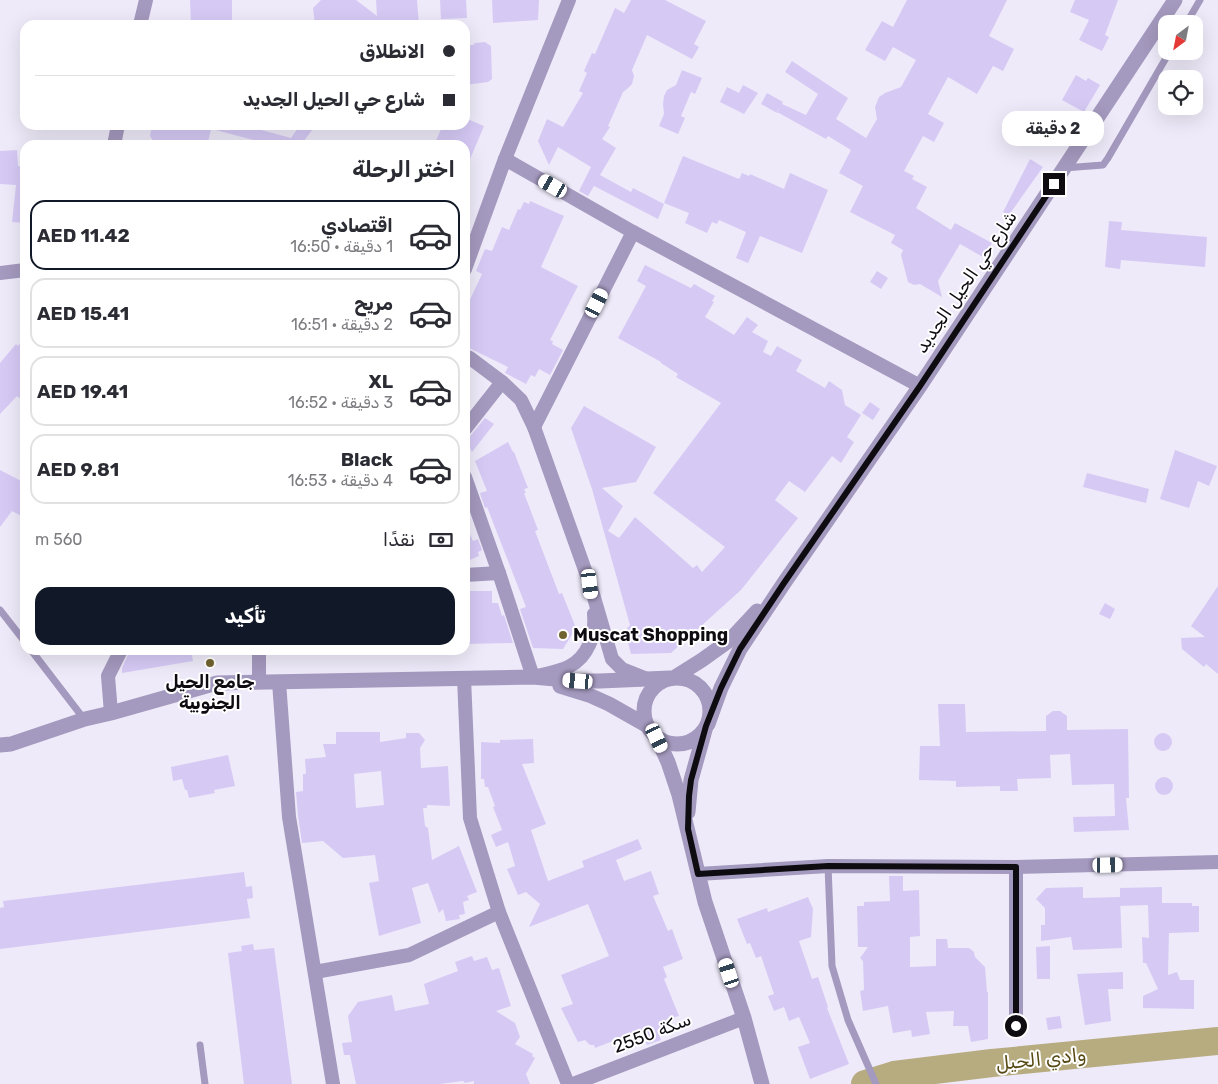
<!DOCTYPE html>
<html lang="ar">
<head>
<meta charset="utf-8">
<style>
  :root { --surface:#fff; --page:#f2f2f3; --text:#2b2b33; --muted:#7c7c81; --line:#e1e1e2; --accent:#111827 }
  body { margin:0; font-family:Rubik,"Noto Sans Arabic",sans-serif; background:var(--page); color:var(--text); direction:rtl; height:100vh; display:flex; flex-direction:column; font-size:19px; white-space:nowrap }
  * { box-sizing:border-box; margin:0 }
  p { font-size:16px; color:var(--muted) }
  .icon { flex:none; width:28px; height:28px; fill:none; stroke:currentColor; stroke-width:2; stroke-linecap:round; stroke-linejoin:round }
  .map { position:relative; flex:1; overflow:hidden; direction:ltr }
  .sheet { position:absolute; left:20px; top:140px; width:450px; height:515px; display:flex; flex-direction:column; background:var(--surface); border-radius:15px; box-shadow:0 5px 20px #0002; direction:rtl }
  .sheet>* { flex:none }
  .banner { position:absolute; left:20px; top:20px; width:450px; height:110px; border-radius:15px; box-shadow:0 5px 20px #0002; direction:rtl; display:grid; align-content:center; height:110px; padding:0 15px; background:var(--surface) }
  .needle { width:32px; rotate:212deg }
  .buttons { position:absolute; left:1158px; top:15px; display:grid; gap:10px }
  .buttons a { display:grid; place-items:center; width:45px; height:45px; border-radius:10px; background:var(--surface); box-shadow:0 5px 20px #0002; font-size:25px }
  .end { position:absolute; width:22px; height:22px; margin:-11px; border:6px solid #0e0c11; background:#fff; box-shadow:0 0 0 2px #fff }
  .from { border-radius:50% }
  .bubble { position:absolute; height:35px; border-radius:15px; background:var(--surface); box-shadow:0 5px 20px #0002; font-size:16px; font-weight:700; line-height:35px; text-align:center; direction:rtl }
  .car { position:absolute; width:15px; height:30px; margin:-15px -8px; border-radius:6px; box-shadow:0 0 4px 1px #0007; background:linear-gradient(#fff 24%,#345 0 40%,#fff 0 76%,#345 0 86%,#fff 0) }
  .banner b { display:flex; align-items:center; gap:18px; height:48px; font-size:19px }
  .banner b+b { border-top:1px solid var(--line) }
  .banner i { width:12px; height:12px; background:var(--text) }
  ul { padding:0; list-style:none }
  li { display:flex; align-items:center; gap:15px; height:70px; margin:0 10px 8px; padding:0 5px; border:2px solid var(--line); border-radius:15px }
  li div { flex:1 }
  li b { display:block; font-size:19px }
  li em { font-style:normal; font-weight:700 }
  li.selected { border-color:var(--accent) }
  li>.icon { width:45px; height:45px; stroke-width:1.5 }
  h2 { padding:0 15px; font-size:22px; line-height:60px }
  .pay { display:flex; align-items:center; gap:12px; height:55px; padding:0 15px; font-size:19px }
  .pay p { margin-inline-start:auto }
  .primary-button { display:flex; gap:10px; margin-top:auto; padding:10px 15px }
  .primary-button a { flex:1; height:58px; border-radius:15px; background:var(--accent); color:#fff; font-size:20px; font-weight:700; line-height:58px; text-align:center }
  .map>svg:first-child { display:block }
  .lines { fill:none; stroke-linecap:round; stroke-linejoin:round }
  .river { stroke:#b7ab80; stroke-width:28 }
  .building { fill:#d6caf5; fill-rule:evenodd }
  .service { stroke:#a499be; stroke-width:7 }
  .minor { stroke:#a499be; stroke-width:14 }
  .tertiary { stroke:#a499be; stroke-width:15 }
  .route { stroke:#0e0c11; stroke-width:6 }
  .poi-dot { fill:#716330; stroke:#fff; stroke-width:2 }
  .labels { text-anchor:middle; dominant-baseline:central; stroke-width:4; stroke-linejoin:round; paint-order:stroke }
  .street-label { font-size:18px; fill:#0e0c11; stroke:#fff }
  .poi-label { font-size:18px; font-weight:bold; fill:#0e0c11; stroke:#fff; text-anchor:start }
  .water-label { font-size:19px; font-style:italic; fill:#574914; stroke:#fff }
</style>
</head>
<body>
<div class="map">
<svg width="1218" height="1084" viewBox="0 0 1218 1084">
  <rect width="100%" height="100%" fill="#eeeaf9"/>
  <g class="lines">
    <path class="river" d="M865 1084 894 1075 992 1063 1218 1041"/>
  </g>
  <g class="building">
    <path d="M190 0H232V25H191Z"/>
    <path d="M321 0H356L377 16 376 0H417L419 25H315L313 8Z"/>
    <path d="M440 0H466L467 18 441 19Z"/>
    <path d="M492 0H539L538 20 493 23Z"/>
    <path d="M631 0H665L706 21 694 44 699 47 692 59 647 35 632 70 634 76 632 84 627 89 623 92 608 126 610 127 602 139 616 148 600 175 631 192 633 188 664 204 658 219 594 186 588 196 579 191 591 167 558 147 549 165 538 141 547 119 563 127 583 93 579 91 587 73 584 71 592 53 595 54 615 8 624 13Z"/>
    <path d="M907 0H1007L989 36 1014 49 1003 71 993 66 977 94 948 77 928 114 944 123 934 142 923 136 904 171 914 176 912 179 927 187 916 208 951 230 955 223 992 243 983 257 960 244 938 281 942 297 920 284 914 285 908 282 901 255 903 250 891 243 895 235 850 212 863 186 839 173 851 150 828 136 826 139 777 112 780 107 777 113 761 104 767 93 783 102 782 104 806 115 818 94 785 72 792 61 848 98 836 119 866 138 877 119 875 107 879 97 885 93 901 87 916 60 893 47 885 61 865 50 882 21 893 27Z"/>
    <path d="M1075 0H1118L1105 35 1109 37 1102 51 1079 40 1089 20 1070 12Z"/>
    <path d="M485 42 491 46 492 79 488 82 465 85V45H473L475 43Z"/>
    <path d="M682 70 702 78 695 94 691 92 681 116 685 118 678 134 659 126 664 114 663 104 664 96 667 90 676 85Z"/>
    <path d="M1076 75 1086 81 1088 78 1100 85 1084 112 1062 100Z"/>
    <path d="M743 85 758 93 744 114 720 102 727 87 739 93Z"/>
    <path d="M465 118 484 126 465 171V145H434L443 125H465Z"/>
    <path d="M152 125H243L291 138 300 125H316L303 142V145H272L212 129V125L208 142 204 141 203 145H156L150 136Z"/>
    <path d="M17 150 18 166 25 167V223L12 222 16 185 0 184V151Z"/>
    <path d="M683 156 739 179 742 173 749 176 750 174 784 189 790 173 828 190 802 253 760 236 748 263 736 258 746 232 719 220 717 224 712 222 707 233 685 223 689 213 664 203Z"/>
    <path d="M1030 159 1043 167 1009 215 1003 212Z"/>
    <path d="M530 201 564 216 541 267 578 286 550 340 553 341 552 344 563 350 550 375 539 369 535 377 531 375 526 384 505 373 508 367 465 346V303L468 304 482 274 476 271 485 249 492 251 502 227 509 230 518 209 520 210 524 202 529 204Z"/>
    <path d="M1109 221 1122 222 1121 230 1207 237 1205 267 1121 260 1120 269 1105 267Z"/>
    <path d="M645 265 691 288 694 284 715 296 712 301 714 302 705 317 734 335 747 317 758 325 752 332 768 341 763 352 771 356 777 346 802 360 796 371 825 388 829 381 842 390 845 405 861 415 847 437 854 442 841 463 832 456 805 492 789 481 775 500 798 518 741 590 671 653 631 654 625 631 630 625 592 489 571 428 584 406 656 447 636 482 602 488 623 506 608 531 619 538 635 517 693 568 697 565 702 572 725 547 653 493 721 403 676 377 678 374 661 363V362L618 338 646 286 637 281Z"/>
    <path d="M877 271 888 278 881 289 870 282Z"/>
    <path d="M25 337V403L17 396 0 414V363L16 344 18 346Z"/>
    <path d="M870 402 880 409 873 420 862 413Z"/>
    <path d="M485 418 494 424 472 452 469 446 465 452V438L469 437 472 434Z"/>
    <path d="M508 442 513 452H514L528 488 524 489 526 493H524L538 530 535 531 559 594 562 593 576 628 563 649 533 648 520 609 526 607 487 507 485 508 480 493 487 491 475 461Z"/>
    <path d="M1175 450 1217 466 1209 486 1198 481 1189 508 1160 499Z"/>
    <path d="M0 470 25 483V518L12 511 0 527Z"/>
    <path d="M1087 473 1149 489 1146 503 1083 487Z"/>
    <path d="M465 523 473 541 478 539 482 550 478 552 479 556 465 562Z"/>
    <path d="M1218 586V674L1206 664 1204 667 1182 649 1181 638 1205 637 1191 626Z"/>
    <path d="M465 591H492V603H498L502 616 504 615 513 643 465 644Z"/>
    <path d="M1105 603 1115 609 1110 619 1099 614Z"/>
    <path d="M130 650H191L193 661 122 673V668Z"/>
    <path d="M938 704H965L966 732 1046 731V716L1053 711H1060L1067 716V730L1128 729 1129 798H1126L1129 830 1074 832 1073 817 1115 816 1114 784 1072 785 1070 754 1050 755 1051 778 1017 779 1018 791H1000V786L956 787V781L919 780 920 746H940Z"/>
    <path d="M336 732H380V742L406 738V733H419L425 740 420 748 421 768 448 766 450 806 427 805V808H423L425 826 428 828 432 860 459 846 477 892 467 896 469 900 463 902 465 914 459 915 460 919 446 921 443 909 439 913 428 883 412 888 421 923 379 936 369 883 379 881 375 855 343 858 323 841 302 843 298 816 296 792 303 791V774H306L305 759 326 757 323 744H336ZM381 771 384 805 356 808 354 774Z"/>
    <circle cx="1163" cy="742" r="9"/>
    <path d="M533 739 534 763 522 764 546 824 531 830 548 881 584 867 582 861 638 839 642 849 616 860 624 881 651 871 659 894 653 896 668 931 672 929 683 959 663 967 667 977 664 979 679 1016 675 1017 670 1025 657 1030 661 1040 647 1045 641 1030 595 1048 594 1045H590L585 1040 578 1042 561 1008 573 1004 561 975 609 956 588 904 529 927 540 904 526 892 518 895 507 869 515 866 508 842 496 847 491 835 502 830 493 807 495 806 488 787H485L484 779H481V742L500 743V740Z"/>
    <path d="M228 755 235 786 214 790 215 793 189 798 187 790H185L182 779 173 781 171 767Z"/>
    <circle cx="1164" cy="786" r="9"/>
    <path d="M244 872 246 887 252 886 253 898 247 899 250 918 0 949V908L4 907 3 901Z"/>
    <path d="M889 876H903V891L919 890 920 936 910 937V967L936 966V939H947L948 948H969L974 952 975 957 985 967 987 992H988V1039L971 1042 968 1026H953L954 1011 926 1012 930 1034 912 1037 911 1030 893 1033 888 1006 863 1011 860 991 864 990 863 961 860 958 868 947H858L857 906H864V902L890 901Z"/>
    <path d="M1083 887V898L1120 897 1122 948 1073 950 1071 937 1041 941V925H1045V908L1036 899 1046 888Z"/>
    <path d="M1162 887V903H1192V906H1199V932L1169 933 1168 975 1177 972 1180 980H1194V1009L1143 1008V996L1158 989 1146 963H1143L1142 937 1149 938 1148 905 1120 906V888Z"/>
    <path d="M808 897 813 909 811 937 799 941 812 979 818 977 828 1007 827 1008 849 1064 810 1079 798 1047 810 1043 799 1017 789 1021 784 1007 774 1011 768 996 774 994 761 956 756 958 750 943 747 944 737 919 767 908 768 912Z"/>
    <path d="M253 944 254 950 274 948 292 1084H244L228 953 242 951 241 946Z"/>
    <path d="M1050 946V979H1037L1036 947Z"/>
    <path d="M472 956 474 961 487 957 492 970 499 968 511 1006 496 1011 515 1023 520 1037 515 1044 533 1054 532 1056 535 1058 526 1074 530 1084H474V1081L465 1083 463 1081 440 1084H356L350 1055H344L342 1043 352 1042 348 1016 358 1002 392 995 395 1011 429 1004 424 984 458 971 455 962Z"/>
    <path d="M1123 972V989H1108L1111 1021 1085 1025 1077 974Z"/>
    <path d="M1060 1016 1062 1028 1048 1030 1046 1018Z"/>
  </g>
  <g class="lines">
    <g class="service">
      <path d="M1186 24 1200 0"/>
      <path d="M1064 168 1103 165 1108 158 1170 51"/>
      <path d="M0 610 25 642"/>
      <path d="M31 650 84 719"/>
      <path d="M828 866 832 966 848 1020 876 1084"/>
      <path d="M200 1045 205 1084"/>
    </g>
    <g class="minor">
      <path d="M140 25 146 0"/>
      <path d="M114 145 118 125"/>
      <path d="M505 159 633 232 920 386"/>
      <path d="M465 269 505 159 569 0"/>
      <path d="M0 273 25 270"/>
      <path d="M465 356 470 358 502 382 521 400 534 427 590 584 612 659 622 669 647 679"/>
      <path d="M534 427 633 232"/>
      <path d="M465 429 502 382"/>
      <path d="M465 477 499 573 533 677C556 671 578 670 589 645 594 635 595 625 594 614"/>
      <path d="M465 575 499 573"/>
      <path d="M464 678 470 818 499 912 568 1084"/>
      <path d="M259 682V650"/>
      <path d="M279 682 289 817 333 1084"/>
      <path d="M111 713 108 676 121 650"/>
      <path d="M698 874 828 866 1016 867 1218 862"/>
      <path d="M315 972 409 955 499 912"/>
      <path d="M1016 1026V867"/>
      <path d="M573 1084 744 1018"/>
    </g>
    <g class="tertiary">
      <path d="M675 677 702 660 730 640 757 611"/>
      <circle cx="677" cy="711" r="33"/>
      <path d="M560 686 589 695 609 704 646 725"/>
      <path d="M708 724 721 688 740 649 784 583 920 386 1175 0"/>
      <path d="M657 738 668 762 679 795 705 902 744 1018 762 1084"/>
      <path d="M0 745 11 744 85 719 111 713 217 683 533 677 578 681H600L670 678"/>
      <path d="M688 812 691 780 705 730"/>
    </g>
  </g>
  <g class="lines">
    <path class="route" d="M1016 1026V867L828 866 698 874 688 829 689 796 691 780 706 726 721 688 740 649 784 583 920 386 1054 184"/>
  </g>
  <g class="poi-dot">
    <circle cx="563" cy="635" r="5"/>
    <circle cx="210" cy="663" r="5"/>
  </g>
  <g class="labels">
    <g class="street-label">
      <text transform="translate(966 282) rotate(-56)">شارع حي الحيل الجديد</text>
      <text transform="translate(652 1033) rotate(-21)">سكة 2550</text>
    </g>
    <g class="poi-label">
      <text x="573" y="635">Muscat Shopping</text>
      <text x="210" y="682" text-anchor="middle">جامع الحيل<tspan x="210" dy="21">الجنوبية</tspan></text>
    </g>
    <g class="water-label">
      <text transform="translate(1041 1059) rotate(-6)">وادي الحيل</text>
    </g>
  </g>
</svg>
<div class="buttons">
<a><svg class="needle" viewBox="-14 -14 28 28"><path d="M0-13l5 13h-10z" fill="#e53935"/><path d="M0 13l5-13h-10z" fill="#7c7c81"/></svg></a>
<a><svg class="icon" aria-label="locate" viewBox="0 0 24 24"><circle cx="12" cy="12" r="6"/><path d="M12 2v4M12 18v4M2 12h4M18 12h4"/></svg></a>
</div>
<i class="end from" style="left:1016px;top:1026px"></i>
<i class="end" style="left:1054px;top:184px"></i>
<div class="bubble" style="left:1002px;top:111px;width:102px">2 دقيقة</div>
<i class="car" style="left:553px;top:186px;rotate:300deg"></i>
<i class="car" style="left:597px;top:303px;rotate:27deg"></i>
<i class="car" style="left:590px;top:584px;rotate:173deg"></i>
<i class="car" style="left:578px;top:681px;rotate:275deg"></i>
<i class="car" style="left:657px;top:738px;rotate:155deg"></i>
<i class="car" style="left:1108px;top:865px;rotate:89deg"></i>
<i class="car" style="left:729px;top:973px;rotate:342deg"></i>
<div class="banner">
<b><i class="from"></i>الانطلاق</b>
<b><i></i>شارع حي الحيل الجديد</b>
</div>
<section class="sheet">
<h2>اختر الرحلة</h2>
<ul>
<li class="selected"><svg class="icon" aria-label="car" viewBox="0 0 24 24"><path d="M5 17H2v-5l4-1 3-4h7l3 4 3 1v5h-3M9 17h6M6 11h13"/><circle cx="7" cy="17" r="2"/><circle cx="17" cy="17" r="2"/></svg><div><b>اقتصادي</b><p>1 دقيقة · 16:50</p></div><em>AED 11.42</em></li>
<li><svg class="icon" aria-label="car" viewBox="0 0 24 24"><path d="M5 17H2v-5l4-1 3-4h7l3 4 3 1v5h-3M9 17h6M6 11h13"/><circle cx="7" cy="17" r="2"/><circle cx="17" cy="17" r="2"/></svg><div><b>مريح</b><p>2 دقيقة · 16:51</p></div><em>AED 15.41</em></li>
<li><svg class="icon" aria-label="car" viewBox="0 0 24 24"><path d="M5 17H2v-5l4-1 3-4h7l3 4 3 1v5h-3M9 17h6M6 11h13"/><circle cx="7" cy="17" r="2"/><circle cx="17" cy="17" r="2"/></svg><div><b>XL</b><p>3 دقيقة · 16:52</p></div><em>AED 19.41</em></li>
<li><svg class="icon" aria-label="car" viewBox="0 0 24 24"><path d="M5 17H2v-5l4-1 3-4h7l3 4 3 1v5h-3M9 17h6M6 11h13"/><circle cx="7" cy="17" r="2"/><circle cx="17" cy="17" r="2"/></svg><div><b>Black</b><p>4 دقيقة · 16:53</p></div><em>AED 9.81</em></li>
</ul>
<div class="pay"><svg class="icon" aria-label="cash" viewBox="0 0 24 24"><path d="M3 7h18v10H3z"/><circle cx="12" cy="12" r="2"/></svg>نقدًا<p>560 m</p></div>
<div class="primary-button"><a>تأكيد</a></div>
</section>
</div>
</body>
</html>
